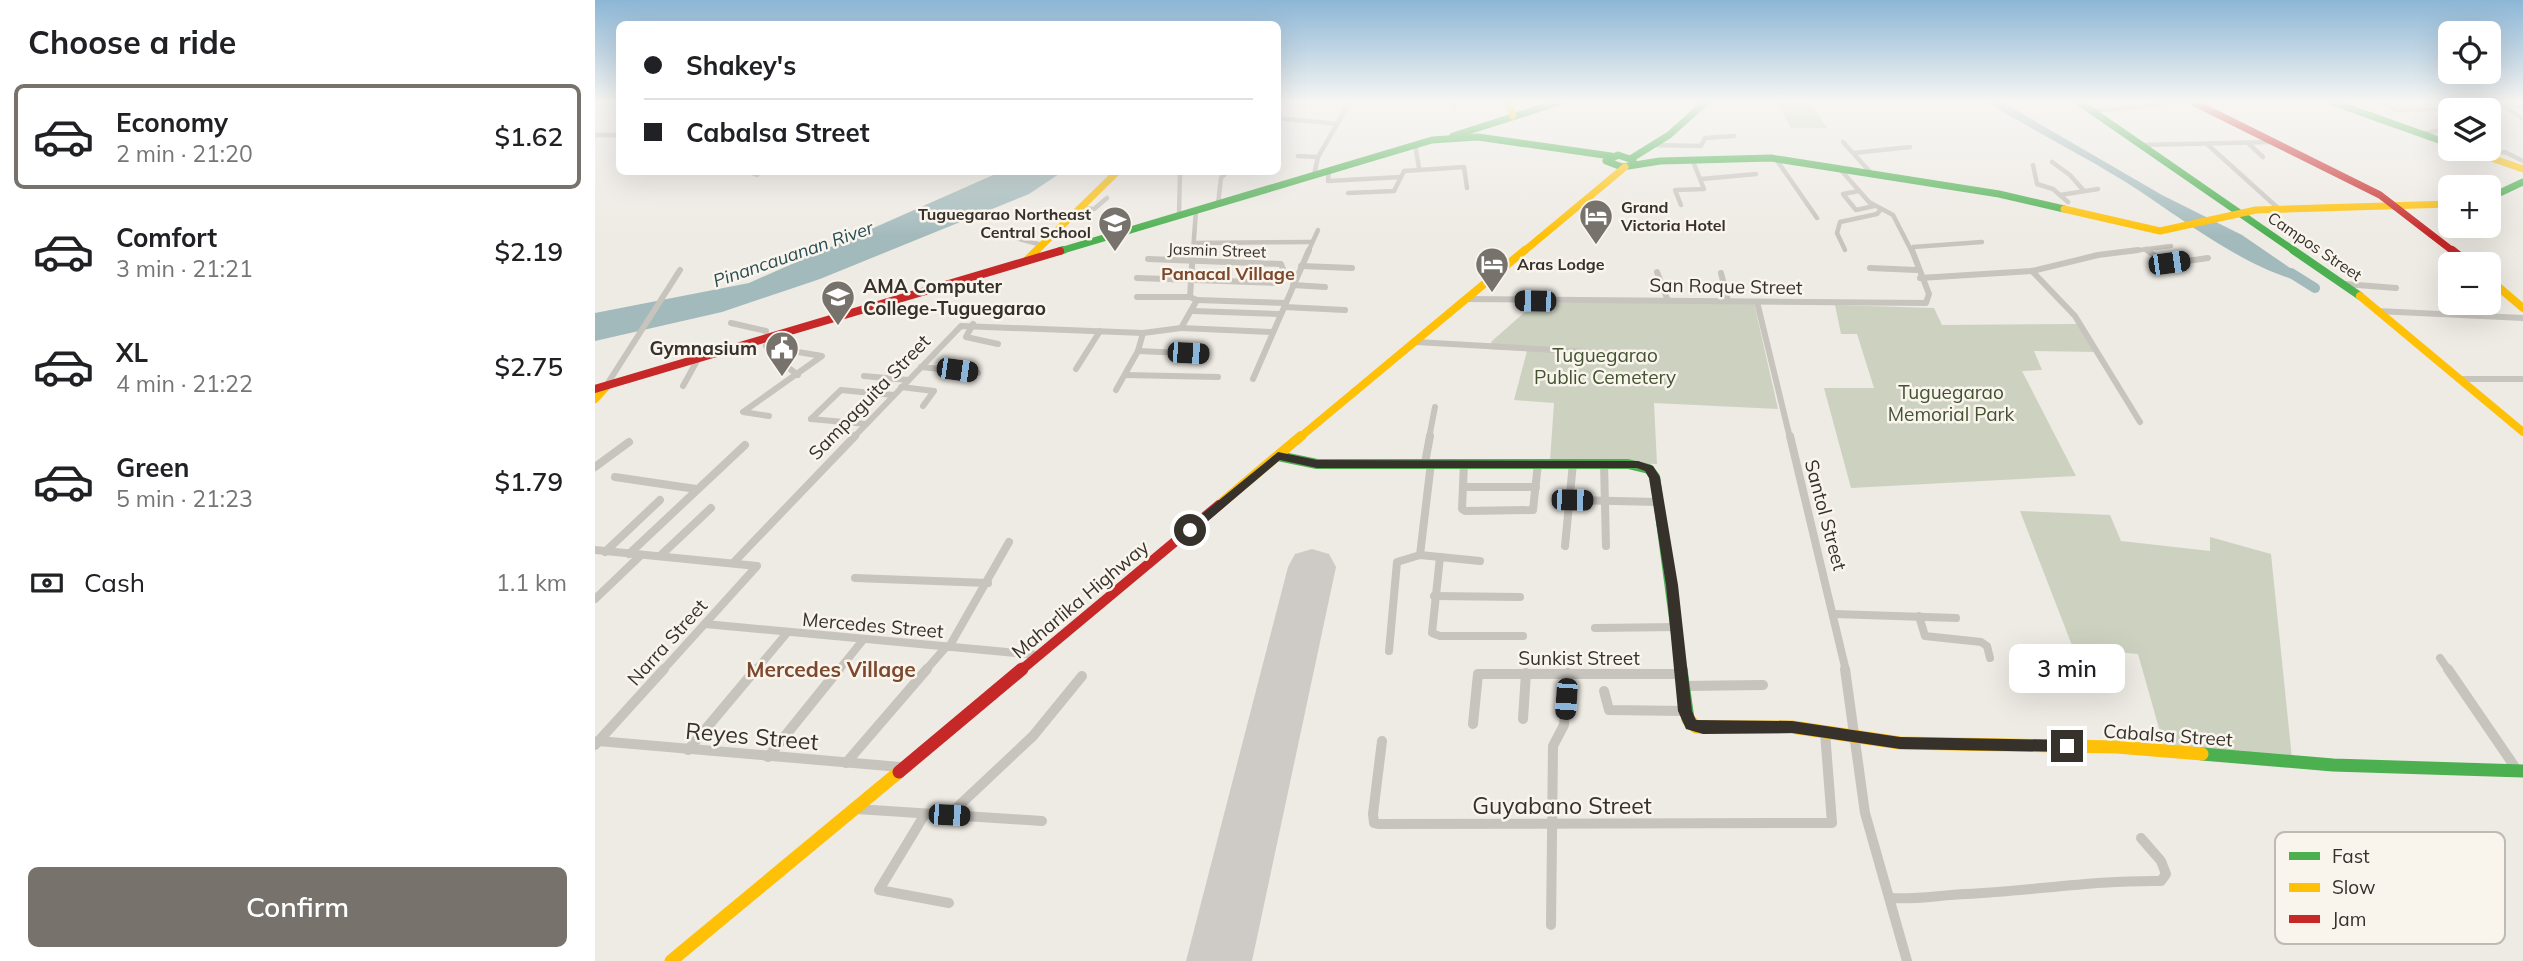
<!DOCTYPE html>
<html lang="en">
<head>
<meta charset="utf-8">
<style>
  :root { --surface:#fff; --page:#f2f2f2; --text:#202124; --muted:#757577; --line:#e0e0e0; --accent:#77726c }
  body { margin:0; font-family:Mulish,sans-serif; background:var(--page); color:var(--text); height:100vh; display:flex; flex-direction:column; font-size:26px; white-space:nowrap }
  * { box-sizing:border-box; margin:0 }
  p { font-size:23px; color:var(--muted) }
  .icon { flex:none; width:38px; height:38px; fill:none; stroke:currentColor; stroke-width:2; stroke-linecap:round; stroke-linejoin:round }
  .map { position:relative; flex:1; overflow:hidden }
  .panel { display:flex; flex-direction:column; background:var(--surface); width:595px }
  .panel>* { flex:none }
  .guide { position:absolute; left:21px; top:21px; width:665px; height:154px; border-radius:10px; box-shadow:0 7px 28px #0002; display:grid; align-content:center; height:154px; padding:0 28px; background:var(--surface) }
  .fabs { position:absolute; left:1843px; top:21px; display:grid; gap:14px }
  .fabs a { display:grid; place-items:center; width:63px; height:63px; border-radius:10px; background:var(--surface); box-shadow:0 7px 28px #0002; font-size:35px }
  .end { position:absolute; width:32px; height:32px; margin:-16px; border:9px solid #37312c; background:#fff; box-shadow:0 0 0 4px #fff }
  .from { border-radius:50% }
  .bubble { position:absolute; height:49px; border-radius:10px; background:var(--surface); box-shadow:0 7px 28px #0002; font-size:23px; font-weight:600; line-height:49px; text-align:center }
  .car { position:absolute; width:21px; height:42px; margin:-21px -10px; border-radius:9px; box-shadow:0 0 5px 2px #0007; background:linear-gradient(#222 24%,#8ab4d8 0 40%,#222 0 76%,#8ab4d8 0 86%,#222 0) }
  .guide b { display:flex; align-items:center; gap:24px; height:66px; font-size:26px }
  .guide b+b { border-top:2px solid var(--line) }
  .guide i { width:18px; height:18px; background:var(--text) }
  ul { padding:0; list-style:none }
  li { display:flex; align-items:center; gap:21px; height:105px; margin:0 14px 10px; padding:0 14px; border:4px solid transparent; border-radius:10px }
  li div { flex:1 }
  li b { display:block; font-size:26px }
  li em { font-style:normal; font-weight:600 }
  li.on { border-color:var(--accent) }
  li>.icon { width:63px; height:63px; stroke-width:1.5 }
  h2 { padding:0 28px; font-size:32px; line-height:84px }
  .pay { display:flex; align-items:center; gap:18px; height:77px; padding:0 28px; font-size:26px }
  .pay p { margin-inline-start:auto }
  .action { display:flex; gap:14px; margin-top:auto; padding:14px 28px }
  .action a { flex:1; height:80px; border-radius:10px; background:var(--accent); color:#fff; font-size:28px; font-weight:600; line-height:80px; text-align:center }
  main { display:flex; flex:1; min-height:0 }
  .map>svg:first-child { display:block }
  .green { fill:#cdd2c0 }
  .water { fill:#a3babc }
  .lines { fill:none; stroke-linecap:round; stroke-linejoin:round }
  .river { stroke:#a3babc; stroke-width:10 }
  .runway { fill:#cecac6; fill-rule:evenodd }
  .street-far3 { stroke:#c7c3bd; stroke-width:4.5 }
  .street-far2 { stroke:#c7c3bd; stroke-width:6 }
  .street-far1 { stroke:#c7c3bd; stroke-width:8 }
  .street { stroke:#c7c3bd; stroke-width:10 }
  .fast-far3 { stroke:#4caf50; stroke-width:7 }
  .fast-far2 { stroke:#4caf50; stroke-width:8 }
  .fast-far1 { stroke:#4caf50; stroke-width:10 }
  .fast { stroke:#4caf50; stroke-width:13 }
  .slow-far3 { stroke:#ffc107; stroke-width:7 }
  .slow-far2 { stroke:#ffc107; stroke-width:8 }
  .slow-far1 { stroke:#ffc107; stroke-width:10 }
  .slow { stroke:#ffc107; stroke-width:13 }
  .jam-far3 { stroke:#c62828; stroke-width:7 }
  .jam-far2 { stroke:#c62828; stroke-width:8 }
  .jam-far1 { stroke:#c62828; stroke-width:10 }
  .jam { stroke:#c62828; stroke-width:13 }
  .route { fill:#37312c }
  .labels { text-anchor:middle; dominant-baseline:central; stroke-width:5; stroke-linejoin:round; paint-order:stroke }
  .far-poi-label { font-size:16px; font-weight:bold; fill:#37312c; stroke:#f9f5ed; text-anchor:start }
  .far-street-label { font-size:16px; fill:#37312c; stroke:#f9f5ed }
  .far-water-label { font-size:18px; font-style:italic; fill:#264c54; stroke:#f9f5ed }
  .far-neighbourhood-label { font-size:18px; font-weight:bold; fill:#7d492e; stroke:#f9f5ed }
  .poi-label { font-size:19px; font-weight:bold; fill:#37312c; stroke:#f9f5ed; text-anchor:start }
  .street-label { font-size:19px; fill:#37312c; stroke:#f9f5ed }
  .park-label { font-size:19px; fill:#435332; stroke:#f9f5ed }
  .neighbourhood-label { font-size:21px; font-weight:bold; fill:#7d492e; stroke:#f9f5ed }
  .near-street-label { font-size:23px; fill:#37312c; stroke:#f9f5ed }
  .key { fill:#f9f5ed; stroke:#bfbab3; stroke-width:2 }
  .key-label { font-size:19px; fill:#37312c }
</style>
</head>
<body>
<main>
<section class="panel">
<h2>Choose a ride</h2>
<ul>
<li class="on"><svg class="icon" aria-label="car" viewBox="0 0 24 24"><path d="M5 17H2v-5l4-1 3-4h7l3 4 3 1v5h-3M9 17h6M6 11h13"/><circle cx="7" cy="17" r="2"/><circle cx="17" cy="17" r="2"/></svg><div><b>Economy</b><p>2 min · 21:20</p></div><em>$1.62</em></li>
<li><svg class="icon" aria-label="car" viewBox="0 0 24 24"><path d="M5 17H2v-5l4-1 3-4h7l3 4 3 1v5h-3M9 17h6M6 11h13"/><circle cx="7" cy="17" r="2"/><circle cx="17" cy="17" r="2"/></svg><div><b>Comfort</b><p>3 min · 21:21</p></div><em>$2.19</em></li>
<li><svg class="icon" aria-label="car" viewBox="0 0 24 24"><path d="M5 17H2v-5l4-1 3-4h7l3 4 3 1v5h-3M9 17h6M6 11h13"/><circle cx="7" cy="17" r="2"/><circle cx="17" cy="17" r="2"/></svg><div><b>XL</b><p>4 min · 21:22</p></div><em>$2.75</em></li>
<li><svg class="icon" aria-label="car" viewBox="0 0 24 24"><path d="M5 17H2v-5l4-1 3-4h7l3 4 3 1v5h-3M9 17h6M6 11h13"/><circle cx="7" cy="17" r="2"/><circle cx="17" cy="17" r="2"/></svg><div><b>Green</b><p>5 min · 21:23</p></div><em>$1.79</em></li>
</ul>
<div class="pay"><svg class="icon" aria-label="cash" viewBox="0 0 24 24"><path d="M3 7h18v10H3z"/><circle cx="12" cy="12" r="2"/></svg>Cash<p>1.1 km</p></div>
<div class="action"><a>Confirm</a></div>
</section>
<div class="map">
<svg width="1928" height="961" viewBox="0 0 1928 961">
  <rect width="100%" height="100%" fill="#eeeae4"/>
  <g class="green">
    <path d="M1215 102 1232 128H1196L1182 103Z"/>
    <path d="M940 303H1159L1183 409 1059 403 1062 464 955 461 959 403 919 400 932 351 893 349 897 341Z"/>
    <path d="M1240 305 1339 308 1347 325 1482 324 1503 352 1439 351 1447 370 1427 371 1481 476 1256 488 1229 388H1279L1262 334H1246Z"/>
    <path d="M1425 511 1515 515 1526 541 1615 551V537L1676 554 1697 759 1569 746 1543 654 1478 648Z"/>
  </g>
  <g class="water">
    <path d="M1392 102H1407L1567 195 1647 235 1717 283C1662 277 1586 218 1540 188 1492 157 1440 132 1392 102Z"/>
    <path d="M405 172H467L434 194 225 279 127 312 0 341V313L154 283Z"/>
  </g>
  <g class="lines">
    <path class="river" d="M1696 273 1720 288"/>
    <path class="runway" d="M717 549 734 554 741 567 657 961H591L693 567 700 554Z"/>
    <g class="street-far3">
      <path d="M857 102 859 109"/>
      <path d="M1785 102 1801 110 1928 106"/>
      <path d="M1909 106 1928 119"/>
      <path d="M1497 111 1593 102"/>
      <path d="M682 118 743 124"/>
      <path d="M1827 134 1855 128"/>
      <path d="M0 135H24"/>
      <path d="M1248 142 1277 174"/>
      <path d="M1653 143 1668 157"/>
      <path d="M820 144 824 168"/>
      <path d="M1612 144 1684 209"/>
      <path d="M1058 145 1106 146 1110 138 1139 136"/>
      <path d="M1544 145 1678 142"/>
      <path d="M1259 153 1315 147"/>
      <path d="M1886 154 1910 152 1928 161"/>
      <path d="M703 156 723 157"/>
      <path d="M1181 159 1222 218"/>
      <path d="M1457 162 1475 175 1489 191"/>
      <path d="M1438 165 1442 184 1458 189 1473 202"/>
      <path d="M1245 169 1274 202 1298 215 1317 252"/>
      <path d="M734 170 733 181 806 177"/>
      <path d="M154 172 162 175"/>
      <path d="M719 175 723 157 755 102"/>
      <path d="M1106 179 1161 174"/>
      <path d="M1264 191 1248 194 1261 210 1279 206"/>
      <path d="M753 193 799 191 809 171 869 167 872 188"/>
      <path d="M1465 195 1503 189"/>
      <path d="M623 204 626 178 632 172"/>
      <path d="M1086 205 1080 190 1109 189 1097 159"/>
      <path d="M484 208 499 209 512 198"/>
      <path d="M584 215 585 172"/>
      <path d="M417 237 447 245"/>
      <path d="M511 237 528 217"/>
      <path d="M599 243 717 242"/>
      <path d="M1318 247 1387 242"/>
      <path d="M1551 249 1555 252"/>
      <path d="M1250 250 1242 233 1245 222 1282 214 1286 209"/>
      <path d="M598 252 601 210"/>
      <path d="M713 252 723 230"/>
      <path d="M1529 252 1576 246"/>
    </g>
    <g class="street-far2">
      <path d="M1552 250 1571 264 1613 258"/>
      <path d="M553 259 686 264 688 269"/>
      <path d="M706 266 757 268"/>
      <path d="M1275 268 1321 270"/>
      <path d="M1437 271 1480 316 1545 422"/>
      <path d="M1062 272 1073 301"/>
      <path d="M1126 273 1133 301"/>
      <path d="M542 278 681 283"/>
      <path d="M1325 278 1437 271 1503 255 1543 250"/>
      <path d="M1750 284 1801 288"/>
      <path d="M698 285 730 287"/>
      <path d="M542 297H595"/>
      <path d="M871 299 1331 303 1334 294 1317 250"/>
      <path d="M602 300 691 303"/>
      <path d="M1162 302 1195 438"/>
      <path d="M689 307 750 310"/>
      <path d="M598 311 685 314"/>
      <path d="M1782 311 1928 318"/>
      <path d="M136 323 171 331"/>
      <path d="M378 324 371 337 403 344"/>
      <path d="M586 328 676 332"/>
      <path d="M821 342 995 352"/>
      <path d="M171 346 179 357 203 375"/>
      <path d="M173 347 227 356 148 412 174 416"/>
      <path d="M543 351 612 354"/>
      <path d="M326 367 383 373"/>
      <path d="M481 369 505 331"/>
      <path d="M530 375 623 377"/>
      <path d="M269 376 313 380"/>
      <path d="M658 379 714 250"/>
      <path d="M1864 379H1928"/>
      <path d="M11 386 85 270"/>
      <path d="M88 386 103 359"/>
      <path d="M306 387 339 391 328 406"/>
      <path d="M521 390 543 351 548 333"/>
      <path d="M216 419 246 390 298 395"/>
      <path d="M216 419 271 424"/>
      <path d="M258 438 366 326 548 333 586 328 602 300 595 297 598 250"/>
      <path d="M834 438 840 407"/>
    </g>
    <g class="street-far1">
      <path d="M1195 436 1251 671"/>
      <path d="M830 463 835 436"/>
      <path d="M869 463 867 509 870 511 938 510 943 463"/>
      <path d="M1009 463 1011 546"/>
      <path d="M0 467 34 442"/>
      <path d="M20 477 101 489"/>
      <path d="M868 487H941"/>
      <path d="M977 500 1063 502"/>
      <path d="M970 546 978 463"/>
      <path d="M0 550 162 566 67 671"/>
      <path d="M10 552 65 500"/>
      <path d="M34 554 150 445"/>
      <path d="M825 555 836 463"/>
      <path d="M65 556 116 508"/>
      <path d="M845 557 837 633 845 636H928"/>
      <path d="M140 561 260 436"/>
      <path d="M260 578 393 583"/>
      <path d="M839 596 925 597"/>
      <path d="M0 599 46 555"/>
      <path d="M1239 614 1361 618"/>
      <path d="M1324 616 1330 636 1386 642 1392 646 1395 658"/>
      <path d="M110 624 443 655"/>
      <path d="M1000 628 1082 627"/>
      <path d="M354 647 414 542"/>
      <path d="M794 651 802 562 825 555 885 561"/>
      <path d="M1845 658 1854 671"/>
      <path d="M160 671 192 633"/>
      <path d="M243 671 268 640"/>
      <path d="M330 671 351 647"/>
    </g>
    <g class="street">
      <path d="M1250 669 1270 813 1312 961"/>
      <path d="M1853 669 1922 770"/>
      <path d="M1088 686 1168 685"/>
      <path d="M1009 691 1014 710 1090 711"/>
      <path d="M928 719 931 673"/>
      <path d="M878 724 883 674H1086"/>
      <path d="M3 741 305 767"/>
      <path d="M787 741 778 814 779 823 783 824 1237 823 1230 732"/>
      <path d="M0 745 69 669"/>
      <path d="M93 750 161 669"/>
      <path d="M173 757 244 669"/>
      <path d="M251 763 332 669"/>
      <path d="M262 809 447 821"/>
      <path d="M330 814 284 890 354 903"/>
      <path d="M354 815 438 736 487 676"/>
      <path d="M1295 898C1321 900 1345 895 1371 894 1436 891 1501 880 1566 881L1571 874 1566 861 1546 838"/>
      <path d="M956 925 958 746 969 725 973 673"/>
    </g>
    <g class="fast-far3">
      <path d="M1484 102 1701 252"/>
      <path d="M1737 102 1855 144"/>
      <path d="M858 136 964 102"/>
      <path d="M1037 158 1074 135 1111 102"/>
      <path d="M1038 160 1023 155 1011 161 1027 167 1065 161 1176 158 1404 194 1469 209"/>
      <path d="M1894 198 1928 182"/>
      <path d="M465 251 837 140 883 137 1016 156"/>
    </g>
    <g class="fast-far2">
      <path d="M1698 250 1765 296"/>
      <path d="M465 251 468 250"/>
    </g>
    <path class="fast-far1" d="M683 456 722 464H1033L1054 469 1060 477 1086 671"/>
    <g class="fast">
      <path d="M1086 669 1093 719"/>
      <path d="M1607 754 1738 765 1928 771"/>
    </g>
    <g class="slow-far3">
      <path d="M913 102 918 116"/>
      <path d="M1870 149 1928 169"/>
      <path d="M1469 209 1565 231 1661 210 1855 204"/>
      <path d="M440 252 522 172"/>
      <path d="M928 252 1030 167"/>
    </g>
    <g class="slow-far2">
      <path d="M431 261 442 250"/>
      <path d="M1894 279 1928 308"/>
      <path d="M1765 296 1928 432"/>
      <path d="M0 399 11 387"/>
      <path d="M704 438 930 250"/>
    </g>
    <path class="slow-far1" d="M624 505 706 436"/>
    <g class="slow">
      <path d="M1093 719 1101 727H1197L1305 743 1522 747 1607 754"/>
      <path d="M76 961 304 772"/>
    </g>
    <g class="jam-far3">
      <path d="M1598 102 1785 195 1859 252"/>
      <path d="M462 252 465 251"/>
    </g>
    <g class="jam-far2">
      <path d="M1857 250 1875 264"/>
      <path d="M0 389 465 251"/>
    </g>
    <path class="jam-far1" d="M425 671 624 505"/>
    <path class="jam" d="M304 772 427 669"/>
  </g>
  <linearGradient id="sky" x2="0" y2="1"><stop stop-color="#8cb6d6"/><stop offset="0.43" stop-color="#f7f6f3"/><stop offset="1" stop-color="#f7f6f3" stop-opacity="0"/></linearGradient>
  <rect width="1928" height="236" fill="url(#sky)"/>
  <path class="route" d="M683 452 722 460 1043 461 1058 466 1065 477 1083 585 1097 711 1101 720 1197 721 1305 737 1472 740 1480 746 1472 752 1305 749 1197 733 1108 734 1091 729 1083 711 1071 585 1054 478 1050 471 1042 468H722L685 460 599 533H591V527Z"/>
  <defs>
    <g id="hotel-pin" transform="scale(1.75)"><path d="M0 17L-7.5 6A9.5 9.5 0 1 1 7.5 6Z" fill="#77726c" stroke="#f9f5ed"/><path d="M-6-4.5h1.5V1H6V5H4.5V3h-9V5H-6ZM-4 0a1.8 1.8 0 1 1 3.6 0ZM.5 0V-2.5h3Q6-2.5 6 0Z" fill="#fff"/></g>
    <g id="school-pin" transform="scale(1.75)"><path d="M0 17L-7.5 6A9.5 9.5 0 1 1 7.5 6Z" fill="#77726c" stroke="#f9f5ed"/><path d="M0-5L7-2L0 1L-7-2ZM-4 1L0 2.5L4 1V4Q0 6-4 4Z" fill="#fff"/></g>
    <g id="university-pin" transform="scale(1.75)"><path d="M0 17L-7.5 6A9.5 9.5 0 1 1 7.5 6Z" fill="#77726c" stroke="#f9f5ed"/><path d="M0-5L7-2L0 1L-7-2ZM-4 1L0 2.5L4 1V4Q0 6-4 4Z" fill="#fff"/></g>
    <g id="civic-pin" transform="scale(1.75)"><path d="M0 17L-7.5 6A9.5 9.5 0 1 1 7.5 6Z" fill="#77726c" stroke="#f9f5ed"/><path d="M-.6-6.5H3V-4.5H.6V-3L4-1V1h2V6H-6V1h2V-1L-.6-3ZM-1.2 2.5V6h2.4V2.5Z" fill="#fff"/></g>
  </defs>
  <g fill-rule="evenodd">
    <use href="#hotel-pin" x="1001" y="216"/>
    <use href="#school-pin" x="520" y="223"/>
    <use href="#hotel-pin" x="897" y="264"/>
    <use href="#university-pin" x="243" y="297"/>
    <use href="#civic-pin" x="187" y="348"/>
  </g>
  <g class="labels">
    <g class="far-poi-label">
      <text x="1026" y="207">Grand<tspan x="1026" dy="18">Victoria Hotel</tspan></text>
      <text x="496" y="214" text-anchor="end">Tuguegarao Northeast<tspan x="496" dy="18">Central School</tspan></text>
      <text x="922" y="264">Aras Lodge</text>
    </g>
    <g class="far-street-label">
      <text transform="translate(1720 246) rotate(34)">Campos Street</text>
      <text transform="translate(622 250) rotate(2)">Jasmin Street</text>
    </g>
    <g class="far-water-label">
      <text transform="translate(198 254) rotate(-19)">Pinancauanan River</text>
    </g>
    <g class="far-neighbourhood-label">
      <text x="633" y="273">Panacal Village</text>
    </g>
    <g class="poi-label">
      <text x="268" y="286">AMA Computer<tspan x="268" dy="22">College-Tuguegarao</tspan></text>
      <text x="162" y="348" text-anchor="end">Gymnasium</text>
    </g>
    <g class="street-label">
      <text transform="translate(1131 286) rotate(1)">San Roque Street</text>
      <text transform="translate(274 397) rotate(-46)">Sampaguita Street</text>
      <text transform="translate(1231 515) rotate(75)">Santol Street</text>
      <text transform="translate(485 599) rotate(-40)">Maharlika Highway</text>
      <text transform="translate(278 625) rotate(5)">Mercedes Street</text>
      <text transform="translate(72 642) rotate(-48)">Narra Street</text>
      <text x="984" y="658">Sunkist Street</text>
      <text transform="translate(1573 735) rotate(4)">Cabalsa Street</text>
    </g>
    <g class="park-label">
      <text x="1010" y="355">Tuguegarao<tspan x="1010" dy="22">Public Cemetery</tspan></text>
      <text x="1356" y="392">Tuguegarao<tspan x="1356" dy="22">Memorial Park</tspan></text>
    </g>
    <g class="neighbourhood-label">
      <text x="236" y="669">Mercedes Village</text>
    </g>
    <g class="near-street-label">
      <text transform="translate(157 736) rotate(5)">Reyes Street</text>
      <text x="967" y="805">Guyabano Street</text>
    </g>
  </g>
  <rect x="1680" y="832" width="230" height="112" rx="10" class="key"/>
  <rect x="1694" y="852" width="31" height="8" fill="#4caf50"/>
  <rect x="1694" y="883" width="31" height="9" fill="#ffc107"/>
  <rect x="1694" y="915" width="31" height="8" fill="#c62828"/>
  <g class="key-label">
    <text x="1737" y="863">Fast</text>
    <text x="1737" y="894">Slow</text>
    <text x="1737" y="926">Jam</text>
  </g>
</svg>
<div class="fabs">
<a><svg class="icon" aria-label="locate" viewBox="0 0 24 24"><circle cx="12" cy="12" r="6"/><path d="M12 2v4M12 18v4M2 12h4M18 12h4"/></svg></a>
<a><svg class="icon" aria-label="layers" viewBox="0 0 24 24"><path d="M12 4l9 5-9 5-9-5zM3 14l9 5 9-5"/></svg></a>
<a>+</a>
<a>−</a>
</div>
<i class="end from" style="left:595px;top:530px"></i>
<i class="end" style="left:1472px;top:746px"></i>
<div class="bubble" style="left:1414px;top:644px;width:116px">3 min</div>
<i class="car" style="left:1574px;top:263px;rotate:82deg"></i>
<i class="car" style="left:940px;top:301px;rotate:271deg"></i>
<i class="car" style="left:593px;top:353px;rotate:93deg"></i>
<i class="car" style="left:362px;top:370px;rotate:98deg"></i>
<i class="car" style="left:977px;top:500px;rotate:91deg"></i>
<i class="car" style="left:971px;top:699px;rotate:184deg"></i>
<i class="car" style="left:354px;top:815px;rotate:93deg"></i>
<div class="guide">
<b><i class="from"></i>Shakey's</b>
<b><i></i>Cabalsa Street</b>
</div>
</div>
</main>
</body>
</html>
